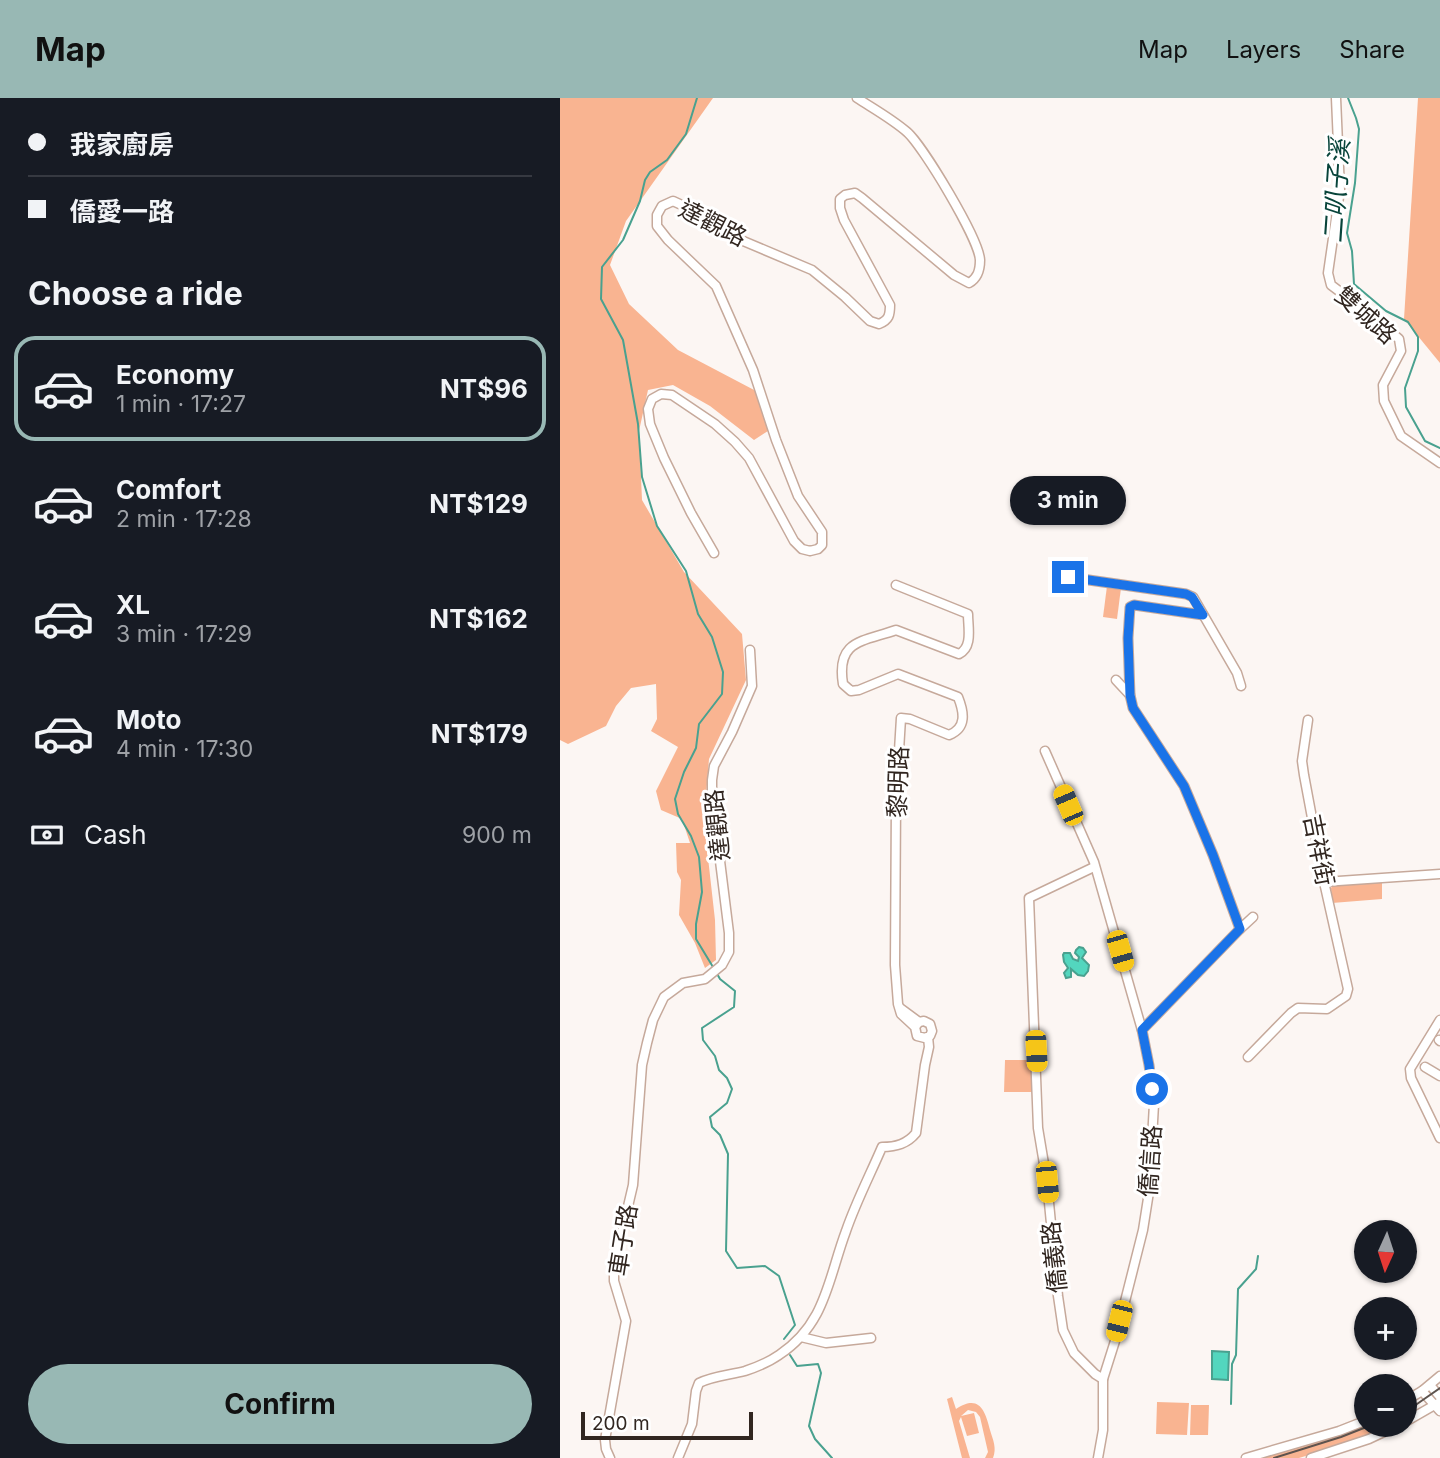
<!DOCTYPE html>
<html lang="en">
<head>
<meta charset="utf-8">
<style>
  :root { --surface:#171b24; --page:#20242c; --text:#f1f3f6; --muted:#9ea1a6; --line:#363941; --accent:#98b8b4 }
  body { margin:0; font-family:Inter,"Noto Sans TC",sans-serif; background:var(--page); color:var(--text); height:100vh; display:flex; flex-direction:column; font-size:26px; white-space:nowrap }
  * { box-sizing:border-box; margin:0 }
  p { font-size:23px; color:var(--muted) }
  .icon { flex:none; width:38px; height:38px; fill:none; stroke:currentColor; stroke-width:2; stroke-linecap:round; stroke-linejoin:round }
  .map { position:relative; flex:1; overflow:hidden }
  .side { display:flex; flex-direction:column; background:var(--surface); width:560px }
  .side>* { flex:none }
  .top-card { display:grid; align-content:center; height:154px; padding:0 28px; background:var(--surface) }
  .needle { width:46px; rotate:183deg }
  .tools { position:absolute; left:794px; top:1122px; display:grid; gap:14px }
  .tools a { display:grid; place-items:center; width:63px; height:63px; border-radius:50%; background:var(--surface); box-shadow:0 2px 5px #0004; font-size:35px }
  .scale { position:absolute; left:21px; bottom:18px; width:172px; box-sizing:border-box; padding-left:7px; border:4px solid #312620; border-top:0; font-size:19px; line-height:24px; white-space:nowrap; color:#312620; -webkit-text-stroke:5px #fff; paint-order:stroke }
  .end { position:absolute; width:32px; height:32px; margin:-16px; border:9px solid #1a73e8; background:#fff; box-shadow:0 0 0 4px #fff }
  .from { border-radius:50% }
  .bubble { position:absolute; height:49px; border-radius:24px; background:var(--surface); box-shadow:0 2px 5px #0004; font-size:23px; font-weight:700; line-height:49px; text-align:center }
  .car { position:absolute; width:21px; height:42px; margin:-21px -10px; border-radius:9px; box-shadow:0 0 5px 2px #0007; background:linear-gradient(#f5c518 24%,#345 0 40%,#f5c518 0 76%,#345 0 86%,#f5c518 0) }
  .top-card b { display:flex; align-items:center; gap:24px; height:66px; font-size:26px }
  .top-card b+b { border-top:2px solid var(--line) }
  .top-card i { width:18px; height:18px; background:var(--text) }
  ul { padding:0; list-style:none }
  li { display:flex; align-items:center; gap:21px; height:105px; margin:0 14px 10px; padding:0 14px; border:4px solid transparent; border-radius:21px }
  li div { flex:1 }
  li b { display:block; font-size:26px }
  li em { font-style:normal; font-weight:700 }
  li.selected { border-color:var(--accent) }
  li>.icon { width:63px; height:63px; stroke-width:1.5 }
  h2 { padding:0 28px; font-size:32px; line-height:84px }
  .pay { display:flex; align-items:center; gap:18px; height:77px; padding:0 28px; font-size:26px }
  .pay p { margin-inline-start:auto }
  .cta { display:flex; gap:14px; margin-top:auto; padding:14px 28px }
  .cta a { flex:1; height:80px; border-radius:42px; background:var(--accent); color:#111; font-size:28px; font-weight:700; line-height:80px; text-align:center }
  header { display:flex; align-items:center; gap:42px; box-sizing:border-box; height:98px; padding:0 35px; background:var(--accent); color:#111 }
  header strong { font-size:33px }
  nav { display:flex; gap:38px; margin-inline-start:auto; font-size:24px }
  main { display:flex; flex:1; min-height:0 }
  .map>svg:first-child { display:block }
  .green { fill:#f9b491 }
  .water { fill:#53d6be; stroke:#49a18f; stroke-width:2 }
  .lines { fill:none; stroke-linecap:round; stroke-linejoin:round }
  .stream { stroke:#49a18f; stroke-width:2 }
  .minor-casing { stroke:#c6a99b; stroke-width:11 }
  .minor { stroke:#fff; stroke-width:8 }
  .tram { stroke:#5d534e; stroke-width:2 }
  .route { stroke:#1a73e8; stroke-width:9 }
  .labels { text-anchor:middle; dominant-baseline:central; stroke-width:6; stroke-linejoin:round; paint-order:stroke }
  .street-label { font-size:24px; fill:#312620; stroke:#fff }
  .water-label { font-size:26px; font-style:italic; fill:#08443a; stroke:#fff }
</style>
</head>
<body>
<header>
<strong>Map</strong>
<nav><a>Map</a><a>Layers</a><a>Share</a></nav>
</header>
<main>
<section class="side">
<div class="top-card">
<b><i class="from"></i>我家廚房</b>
<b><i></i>僑愛一路</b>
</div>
<h2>Choose a ride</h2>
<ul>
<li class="selected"><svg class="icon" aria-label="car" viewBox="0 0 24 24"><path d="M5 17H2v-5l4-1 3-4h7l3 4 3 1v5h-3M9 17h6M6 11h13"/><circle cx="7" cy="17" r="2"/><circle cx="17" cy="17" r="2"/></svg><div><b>Economy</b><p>1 min · 17:27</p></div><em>NT$96</em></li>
<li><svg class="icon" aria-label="car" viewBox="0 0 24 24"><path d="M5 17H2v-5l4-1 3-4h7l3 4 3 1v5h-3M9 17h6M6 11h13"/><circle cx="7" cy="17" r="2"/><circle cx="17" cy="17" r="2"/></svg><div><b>Comfort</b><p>2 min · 17:28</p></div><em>NT$129</em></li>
<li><svg class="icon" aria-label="car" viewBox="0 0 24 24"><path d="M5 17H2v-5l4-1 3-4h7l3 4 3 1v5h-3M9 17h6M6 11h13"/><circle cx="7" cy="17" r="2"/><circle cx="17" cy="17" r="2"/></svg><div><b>XL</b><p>3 min · 17:29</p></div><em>NT$162</em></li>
<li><svg class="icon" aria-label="car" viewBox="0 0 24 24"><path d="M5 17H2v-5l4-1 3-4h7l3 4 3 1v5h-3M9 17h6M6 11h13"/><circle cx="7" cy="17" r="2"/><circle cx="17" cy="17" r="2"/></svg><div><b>Moto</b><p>4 min · 17:30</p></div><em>NT$179</em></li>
</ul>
<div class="pay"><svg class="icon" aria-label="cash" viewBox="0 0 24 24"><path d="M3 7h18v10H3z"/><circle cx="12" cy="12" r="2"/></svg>Cash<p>900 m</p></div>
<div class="cta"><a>Confirm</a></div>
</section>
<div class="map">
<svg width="880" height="1360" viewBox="0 0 880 1360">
  <rect width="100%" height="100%" fill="#fcf6f3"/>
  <g class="green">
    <path d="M0 0H153L66 123 50 167 69 206 118 252 196 293 208 333 194 342 150 308 113 287 88 292 79 333 82 402 124 474 182 536 186 582 149 661 144 724 155 822 156 862 145 870 135 845 119 817 121 782 117 774 116 745H130L122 721 101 712 96 693 118 649 91 633 97 621 96 586 71 590 56 608 46 628 8 646 0 642Z"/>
    <path d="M858 0H880V265L844 221Z"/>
    <path d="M547 488 561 490 557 521 543 519Z"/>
    <path d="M822 782V801L772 805 771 790 773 787Z"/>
    <path d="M445 962H472L474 994H444Z"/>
    <path d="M392 1299 396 1311C419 1296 425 1312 430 1332 433 1342 437 1350 433 1360H425L428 1354 420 1319 416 1314 408 1312 401 1318 414 1315 419 1335 407 1338 401 1319 399 1323 410 1360H402L387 1301Z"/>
    <path d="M597 1304 629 1305 627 1337 596 1336Z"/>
    <path d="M631 1307H649L648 1337H630Z"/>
    <path d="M807 1325V1326L833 1327 785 1346 739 1360H697Z"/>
  </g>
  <g class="water">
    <path d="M519 849 523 850 526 854 522 860 529 867 528 873 524 878 518 877 511 871V879L506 880 504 875 508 870 504 864 503 857 504 855H510L513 861 518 863 519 859 515 855 516 852Z"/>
    <path d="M652 1253 669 1254 668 1282 652 1281Z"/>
  </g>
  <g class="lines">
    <g class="stream">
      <path d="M137 0 126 36 107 62 90 74 85 82 80 103 63 142 42 169 41 201 63 242 78 326 82 379 97 428 126 473 138 516 152 539 163 574 162 596 139 626 136 650 124 674 115 701 118 716 131 738 139 759 142 794 136 826V841L153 869"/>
      <path d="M788 0 796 20 799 31 795 85 787 135 792 153 794 186 826 213 848 224 858 239V253L845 290 846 309 865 343 880 350"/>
      <path d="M156 874 160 881 175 893 174 909 142 930 143 942 155 958 159 972 167 980 172 991 167 1005 150 1019 152 1029 160 1037 168 1056 166 1153 177 1170 205 1168 219 1178 235 1227 224 1241"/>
      <path d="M230 1257 237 1268 258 1266 261 1275 249 1328 255 1341 272 1360"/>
      <path d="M671 1306 672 1266 676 1257 678 1191 696 1171 698 1158"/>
    </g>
    <g class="minor-casing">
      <g id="minor">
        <path d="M776 0 780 92 768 175 771 187 815 220 839 241 841 253 823 287 824 303 841 338 880 365"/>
        <path d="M154 455 131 415 104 360 90 326 88 311 92 301 101 296 112 297 155 326 175 344 189 360 234 443 242 451 250 453 258 451 262 447V434L238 398 216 342 193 272 156 188 108 142 97 128V117L102 108 113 103 126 109 169 137 252 172 285 199 310 223 319 226C329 222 330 217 330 207L284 122 280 110V101L285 97 295 95 302 100 394 177 409 185C418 180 420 172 420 162 419 141 363 48 347 34 332 21 314 11 297 0"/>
        <path d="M508 479 626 496 633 499 677 575 681 588"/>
        <path d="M336 487 408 516C408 530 413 549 399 556L336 532C302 544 276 542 283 586L291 593 299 592 338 576 398 599C404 614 407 630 389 637L350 621 341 620 336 702 335 867 338 906 341 916 355 929 357 938 365 940 370 938 372 933 370 926 364 923 359 924 355 929"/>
        <path d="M643 517 574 507 570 509 568 540 570 597 573 610 624 688 653 757 680 831"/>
        <path d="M556 582 570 597"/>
        <path d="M485 653 534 764 582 932 589 967 594 1006 589 1094 583 1132 555 1243 543 1281V1332L538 1360"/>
        <path d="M534 769 469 800 478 1030 487 1084 498 1198 503 1232 514 1255 535 1276 543 1281"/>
        <path d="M764 784 880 776"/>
        <path d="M340 910 359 924"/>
        <path d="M880 922 850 971 851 980 880 1040"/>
        <path d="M582 932 680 831 693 819"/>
        <path d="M879 942 880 943"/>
        <path d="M688 959 731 915 738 910 767 911 786 898 788 891 764 784 744 677 742 663 748 622"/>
        <path d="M865 969 880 978"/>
        <path d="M241 1239 266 1245 311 1240"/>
        <path d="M870 1287 880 1299"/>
        <path d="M862 1293 880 1313"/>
        <path d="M845 1303 862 1293 880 1278"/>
        <path d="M845 1324 880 1304"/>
        <path d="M50 1360 46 1351 45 1342 66 1223 54 1183V1168L73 1087 82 967 87 945 93 922 104 899 123 885 145 881 162 867 169 854V835L152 699V682L154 668 172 634 192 588 190 552"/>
        <path d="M118 1360 132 1326 136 1293 139 1285C153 1278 170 1277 185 1273 197 1269 209 1264 219 1257 266 1226 268 1181 286 1133 296 1104 310 1077 322 1049 336 1049 347 1046 356 1035L365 967 369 949 368 939"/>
        <path d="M686 1360 779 1333 807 1322"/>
        <path d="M751 1360 809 1341 841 1326"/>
      </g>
    </g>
    <use href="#minor" class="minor"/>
    <g class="tram">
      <path d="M845 1312 857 1306 880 1290"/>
      <path d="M714 1360 781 1339 814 1326"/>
    </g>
  </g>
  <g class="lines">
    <path class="route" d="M508 479 626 496 632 499 643 517 574 507 570 509 568 540 570 597 573 610 624 688 653 757 680 831 582 932 589 967 592 991"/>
  </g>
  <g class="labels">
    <g class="street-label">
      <text transform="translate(153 125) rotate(27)">達觀路</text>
      <text transform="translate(806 217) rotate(42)">雙城路</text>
      <text transform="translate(338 684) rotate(-88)">黎明路</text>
      <text transform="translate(157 727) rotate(-96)">達觀路</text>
      <text transform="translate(759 752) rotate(79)">吉祥街</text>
      <text transform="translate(590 1063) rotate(-86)">僑信路</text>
      <text transform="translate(63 1142) rotate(-81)">車子路</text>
      <text transform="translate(494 1159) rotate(-96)">僑義路</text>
    </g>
    <g class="water-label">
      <text transform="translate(776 93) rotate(-86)">二叭子溪</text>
    </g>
  </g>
</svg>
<div class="tools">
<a><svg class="needle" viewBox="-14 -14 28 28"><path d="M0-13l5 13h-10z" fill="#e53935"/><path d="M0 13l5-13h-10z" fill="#9ea1a6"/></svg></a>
<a>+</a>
<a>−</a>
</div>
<div class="scale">200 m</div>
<i class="end from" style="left:592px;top:991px"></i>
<i class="end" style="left:508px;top:479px"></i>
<div class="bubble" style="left:450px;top:378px;width:116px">3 min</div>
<i class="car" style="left:508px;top:707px;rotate:337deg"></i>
<i class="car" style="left:560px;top:853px;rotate:164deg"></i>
<i class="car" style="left:476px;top:953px;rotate:177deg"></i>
<i class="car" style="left:487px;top:1084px;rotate:175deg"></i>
<i class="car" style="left:559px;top:1223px;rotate:194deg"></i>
</div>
</main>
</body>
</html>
